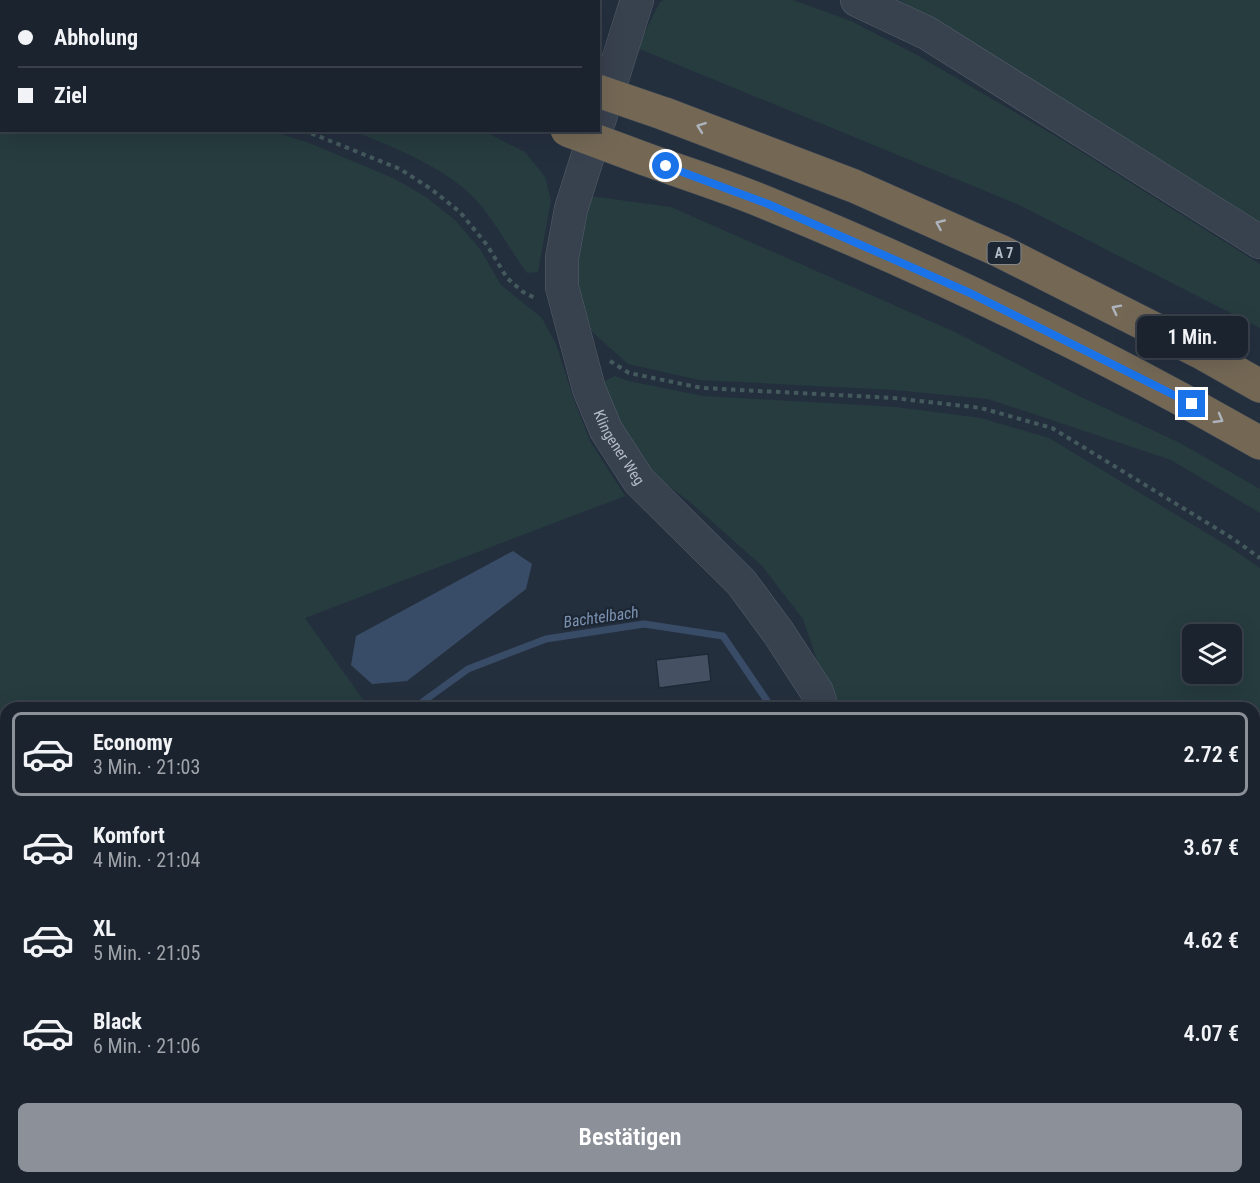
<!DOCTYPE html>
<html lang="de">
<head>
<meta charset="utf-8">
<style>
  :root { --surface:#1b232e; --page:#242b36; --text:#f1f3f6; --muted:#a0a4aa; --line:#39404a; --accent:#8c9099 }
  body { margin:0; font-family:"Roboto Condensed",sans-serif; background:var(--page); color:var(--text); height:100vh; display:flex; flex-direction:column; font-size:22px; white-space:nowrap }
  * { box-sizing:border-box; margin:0 }
  p { font-size:20px; color:var(--muted) }
  .icon { flex:none; width:33px; height:33px; fill:none; stroke:currentColor; stroke-width:2; stroke-linecap:round; stroke-linejoin:round }
  .map { position:relative; flex:1; overflow:hidden }
  .panel { position:absolute; left:0px; top:702px; width:1260px; height:482px; display:flex; flex-direction:column; background:var(--surface); border-radius:18px 18px 0 0; box-shadow:0 6px 24px #0002,0 0 0 2px var(--line) }
  .panel>* { flex:none }
  .hud { position:absolute; left:0px; top:0px; width:600px; height:132px; box-shadow:0 6px 24px #0002,0 0 0 2px var(--line); display:grid; align-content:center; height:132px; padding:0 18px; background:var(--surface) }
  .controls { position:absolute; left:1182px; top:624px; display:grid; gap:12px }
  .controls a { display:grid; place-items:center; width:60px; height:60px; border-radius:9px; background:var(--surface); box-shadow:0 6px 24px #0002,0 0 0 2px var(--line); font-size:30px }
  .end { position:absolute; width:27px; height:27px; margin:-14px; border:8px solid #1a73e8; background:#fff; box-shadow:0 0 0 3px #fff }
  .from { border-radius:50% }
  .bubble { position:absolute; height:42px; border-radius:9px; background:var(--surface); box-shadow:0 6px 24px #0002,0 0 0 2px var(--line); font-size:20px; font-weight:600; line-height:42px; text-align:center }
  .hud b { display:flex; align-items:center; gap:21px; height:57px; font-size:22px }
  .hud b+b { border-top:2px solid var(--line) }
  .hud i { width:15px; height:15px; background:var(--text) }
  ul { padding:10px 0 0; list-style:none }
  li { display:flex; align-items:center; gap:18px; height:84px; margin:0 12px 9px; padding:0 6px; border:3px solid transparent; border-radius:9px }
  li div { flex:1 }
  li b { display:block; font-size:22px }
  li em { font-style:normal; font-weight:600 }
  li.active { border-color:var(--accent) }
  li>.icon { width:54px; height:54px; stroke-width:1.5 }
  .cta { display:flex; gap:12px; margin-top:auto; padding:12px 18px }
  .cta a { flex:1; height:69px; border-radius:9px; background:var(--accent); color:#fff; font-size:24px; font-weight:600; line-height:69px; text-align:center }
  .map>svg:first-child { display:block }
  .green { fill:#263c3f; fill-rule:evenodd }
  .water { fill:#394c67 }
  .lines { fill:none; stroke-linecap:round; stroke-linejoin:round }
  .stream { stroke:#394c67; stroke-width:7 }
  .building { fill:#455162; stroke:#1f2835; stroke-width:1.5 }
  .minor-casing { stroke:#565f6c; stroke-width:34 }
  .highway-casing { stroke:#434c59; stroke-width:34 }
  .path { stroke:#44595c; stroke-width:4; stroke-dasharray:4.5 4.5; stroke-linecap:butt }
  .minor { stroke:#38414e; stroke-width:33 }
  .highway { stroke:#746855; stroke-width:33 }
  .highway-bridge-casing { stroke:#434c59; stroke-width:34; stroke-linecap:butt }
  .highway-bridge { stroke:#746855; stroke-width:33 }
  .oneway { stroke:#aeb4bd }
  .route { stroke:#1a73e8; stroke-width:8 }
  .labels { text-anchor:middle; dominant-baseline:central; stroke-width:4.5; stroke-linejoin:round; paint-order:stroke }
  .shield { fill:#1d2633; stroke:#878f9c; stroke-width:1.5 }
  .shield-label { font-size:14px; font-weight:bold; fill:#b4bcc9 }
  .street-label { font-size:15px; fill:#b4bcc9; stroke:#1d2633 }
  .water-label { font-size:16px; font-style:italic; fill:#7c92b1; stroke:#1d2633 }
</style>
</head>
<body>
<div class="map">
<svg width="1260" height="1183" viewBox="0 0 1260 1183">
  <rect width="100%" height="100%" fill="#242f3e"/>
  <g class="green">
    <path d="M425 0H592L430 2Z"/>
    <path d="M664 0H793L851 21 917 55 1064 141 1260 264V328L1019 205 637 48 660 2Z"/>
    <path d="M899 0H1260V227L1084 113Z"/>
    <path d="M0 47 2 130 272 131 312 144 395 179 426 197 455 220 480 249 501 285 542 318 556 344 573 397 590 441 625 496 305 618 369 708H6V1178H203L202 1183H0Z"/>
    <path d="M353 131H483L525 152 545 177 551 200 538 272 527 273C510 250 496 223 477 201 449 169 391 146 353 131Z"/>
    <path d="M590 196 671 207 955 332 1077 395 1180 443 1260 489V513L1171 460 988 399 894 390 699 380 628 364 589 329 579 318 575 268Z"/>
    <path d="M615 376 629 381 703 396 896 407 981 418 1049 438 1228 546 1260 568V1183H654L655 1178H1254V708H833L803 619 762 566 690 502 648 471 612 425 603 382ZM1192 634H1232V674H1192Z"/>
    <path d="M229 1178H447L450 1183H228Z"/>
    <path d="M469 1178H627L625 1183H471Z"/>
  </g>
  <path class="water" d="M513 551 532 564 526 589 407 681 372 684 351 665 356 636Z"/>
  <g class="lines">
    <g class="stream">
      <path d="M414 708 468 669 546 639 644 624 723 636 772 708"/>
      <path d="M0 1125 6 1117"/>
      <path d="M1099 1178 1102 1183"/>
      <path d="M213 1183 214 1178"/>
    </g>
  </g>
  <path class="building" d="M708 654 711 681 659 688 656 660Z"/>
  <g class="lines">
    <g class="minor-casing">
      <g id="minor">
        <path d="M857 0 927 33 1260 242"/>
        <path d="M599 121 637 0"/>
        <path id="s1" d="M596 130 571 209 562 258V287L589 389 606 430 639 481 741 582 778 632 817 692 822 708"/>
        <path d="M643 1183 645 1178"/>
      </g>
    </g>
    <g class="highway-casing">
      <g id="highway">
        <path d="M110 0 116 2"/>
        <path d="M293 0 299 2"/>
        <path d="M665 114 854 186 1000 251 1200 352 1260 386"/>
        <path d="M645 159C687 174 729 187 769 204 937 273 1103 353 1260 443"/>
      </g>
    </g>
    <g class="path">
      <path d="M0 38H2"/>
      <path d="M303 130 400 169 431 189 460 212 487 245 507 278 523 292 537 299"/>
      <path d="M610 361 629 373 702 388 894 398 981 408 1052 428 1232 538 1260 558"/>
    </g>
    <use href="#minor" class="minor"/>
    <use href="#highway" class="highway"/>
    <g class="highway-bridge-casing">
      <g id="highway-bridge">
        <path d="M598 91 665 114"/>
        <path d="M567 130 645 159"/>
      </g>
    </g>
    <use href="#highway-bridge" class="highway-bridge"/>
  </g>
  <defs><path id="oneway-chevron" d="M-2-3.5L2.5 0L-2 3.5" fill="none" stroke-width="1.6" stroke-linecap="round" stroke-linejoin="round" transform="scale(1.5)"/></defs>
  <g class="oneway">
    <use href="#oneway-chevron" transform="translate(701 127) rotate(-160)"/>
    <use href="#oneway-chevron" transform="translate(940 224) rotate(-156)"/>
    <use href="#oneway-chevron" transform="translate(1116 309) rotate(-153)"/>
    <use href="#oneway-chevron" transform="translate(1219 419) rotate(30)"/>
  </g>
  <g class="lines">
    <path class="route" d="M666 166 768 204 970 293 1192 404"/>
  </g>
  <g class="labels">
    <rect class="shield" x="987.5" y="242" width="33" height="22" rx="4.5"/>
    <g class="shield-label">
      <text x="1004" y="253">A 7</text>
    </g>
    <g class="street-label">
      <text stroke="none"><textPath href="#s1" startOffset="333">Klingener Weg</textPath></text>
    </g>
    <g class="water-label">
      <text transform="translate(601 617) rotate(-8)">Bachtelbach</text>
    </g>
  </g>
</svg>
<div class="controls">
<a><svg class="icon" aria-label="layers" viewBox="0 0 24 24"><path d="M12 4l9 5-9 5-9-5zM3 14l9 5 9-5"/></svg></a>
</div>
<i class="end from" style="left:666px;top:166px"></i>
<i class="end" style="left:1192px;top:404px"></i>
<div class="bubble" style="left:1137px;top:316px;width:111px">1 Min.</div>
<div class="hud">
<b><i class="from"></i>Abholung</b>
<b><i></i>Ziel</b>
</div>
<section class="panel">
<ul>
<li class="active"><svg class="icon" aria-label="car" viewBox="0 0 24 24"><path d="M5 17H2v-5l4-1 3-4h7l3 4 3 1v5h-3M9 17h6M6 11h13"/><circle cx="7" cy="17" r="2"/><circle cx="17" cy="17" r="2"/></svg><div><b>Economy</b><p>3 Min. · 21:03</p></div><em>2.72 €</em></li>
<li><svg class="icon" aria-label="car" viewBox="0 0 24 24"><path d="M5 17H2v-5l4-1 3-4h7l3 4 3 1v5h-3M9 17h6M6 11h13"/><circle cx="7" cy="17" r="2"/><circle cx="17" cy="17" r="2"/></svg><div><b>Komfort</b><p>4 Min. · 21:04</p></div><em>3.67 €</em></li>
<li><svg class="icon" aria-label="car" viewBox="0 0 24 24"><path d="M5 17H2v-5l4-1 3-4h7l3 4 3 1v5h-3M9 17h6M6 11h13"/><circle cx="7" cy="17" r="2"/><circle cx="17" cy="17" r="2"/></svg><div><b>XL</b><p>5 Min. · 21:05</p></div><em>4.62 €</em></li>
<li><svg class="icon" aria-label="car" viewBox="0 0 24 24"><path d="M5 17H2v-5l4-1 3-4h7l3 4 3 1v5h-3M9 17h6M6 11h13"/><circle cx="7" cy="17" r="2"/><circle cx="17" cy="17" r="2"/></svg><div><b>Black</b><p>6 Min. · 21:06</p></div><em>4.07 €</em></li>
</ul>
<div class="cta"><a>Bestätigen</a></div>
</section>
</div>
</body>
</html>
